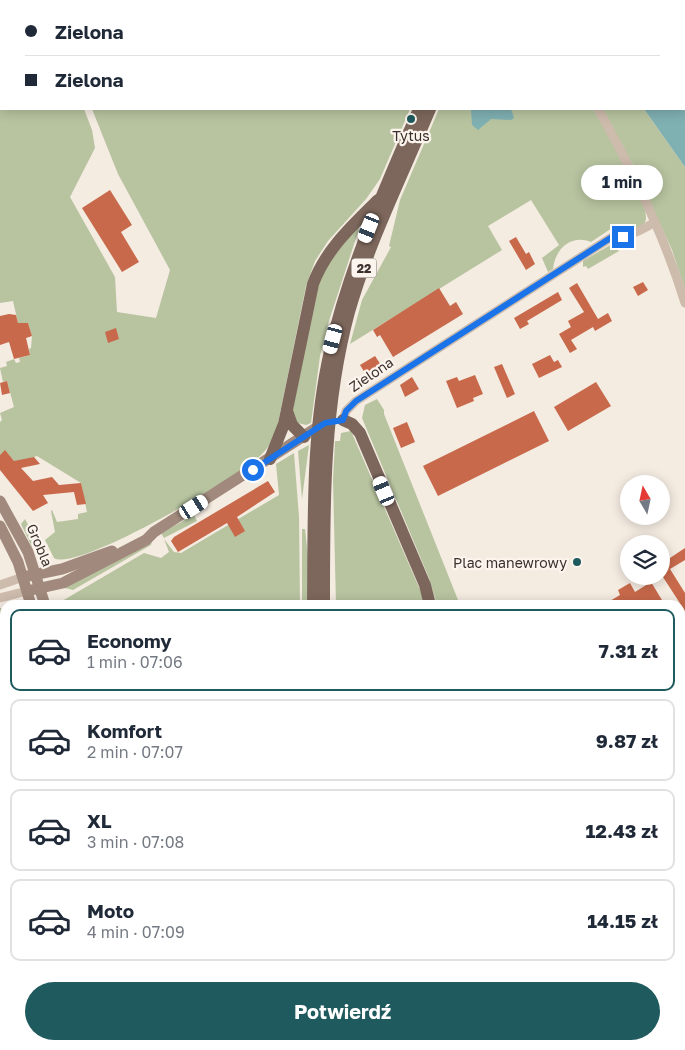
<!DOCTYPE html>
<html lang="pl">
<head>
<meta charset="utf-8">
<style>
  :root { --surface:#fff; --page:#f2f2f3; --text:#1f2937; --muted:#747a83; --line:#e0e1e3; --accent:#1f5a5e }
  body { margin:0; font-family:"Golos Text",sans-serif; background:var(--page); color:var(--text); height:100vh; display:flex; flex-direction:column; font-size:19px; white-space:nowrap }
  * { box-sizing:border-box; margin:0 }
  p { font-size:16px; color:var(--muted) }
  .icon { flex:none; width:28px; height:28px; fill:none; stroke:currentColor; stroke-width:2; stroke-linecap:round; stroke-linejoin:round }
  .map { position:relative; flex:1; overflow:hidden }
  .drawer { position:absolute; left:0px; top:600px; width:685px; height:450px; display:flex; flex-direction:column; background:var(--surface); border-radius:15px 15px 0 0; box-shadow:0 2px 12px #0003 }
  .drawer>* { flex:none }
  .hud { position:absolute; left:0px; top:0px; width:685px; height:110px; box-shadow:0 2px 12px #0003; display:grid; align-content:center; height:110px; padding:0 25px; background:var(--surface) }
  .needle { width:32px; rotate:351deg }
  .tools { position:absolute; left:620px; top:475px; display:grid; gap:10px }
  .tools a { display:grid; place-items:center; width:50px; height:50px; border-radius:50%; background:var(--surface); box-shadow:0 2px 12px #0003; font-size:25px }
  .end { position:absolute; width:22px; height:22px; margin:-11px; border:6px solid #1a73e8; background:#fff; box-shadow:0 0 0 2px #fff }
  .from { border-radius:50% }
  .bubble { position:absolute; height:35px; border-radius:18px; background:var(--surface); box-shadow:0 2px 12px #0003; font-size:16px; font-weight:700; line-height:35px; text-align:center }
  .car { position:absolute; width:15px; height:30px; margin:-15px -8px; border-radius:6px; box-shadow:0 0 4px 1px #0007; background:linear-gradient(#fff 24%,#345 0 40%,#fff 0 76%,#345 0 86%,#fff 0) }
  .hud b { display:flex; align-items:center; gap:18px; height:48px; font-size:19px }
  .hud b+b { border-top:1px solid var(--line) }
  .hud i { width:12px; height:12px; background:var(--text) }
  ul { padding:9px 0 0; list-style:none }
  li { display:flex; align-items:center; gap:15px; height:82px; margin:0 10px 8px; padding:0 15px; border:2px solid var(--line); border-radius:10px }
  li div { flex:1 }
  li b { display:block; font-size:19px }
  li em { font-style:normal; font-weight:700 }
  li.on { border-color:var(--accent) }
  li>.icon { width:45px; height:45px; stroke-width:1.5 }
  .action { display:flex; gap:10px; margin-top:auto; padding:10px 25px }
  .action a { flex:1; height:58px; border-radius:30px; background:var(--accent); color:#fff; font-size:20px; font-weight:700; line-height:58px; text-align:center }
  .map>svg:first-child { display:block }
  .green { fill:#b8c4a0 }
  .water { fill:#7fb0b2 }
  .building { fill:#c8694b }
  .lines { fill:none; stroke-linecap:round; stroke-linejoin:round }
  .street { stroke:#cdbbac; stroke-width:9 }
  .secondary { stroke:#a18a7d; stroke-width:11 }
  .primary { stroke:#7d675c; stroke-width:12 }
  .route { stroke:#1a73e8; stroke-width:6 }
  .poi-dot { fill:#1f5a5e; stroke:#fbf5ee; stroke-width:2 }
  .labels { text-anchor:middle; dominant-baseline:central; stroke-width:4.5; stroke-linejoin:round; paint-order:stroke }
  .shield { fill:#fbf5ee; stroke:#756b66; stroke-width:1 }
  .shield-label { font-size:12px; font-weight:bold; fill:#3b302b }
  .poi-label { font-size:14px; fill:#3b302b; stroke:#fbf5ee }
  .street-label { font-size:14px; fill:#3b302b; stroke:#fbf5ee }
</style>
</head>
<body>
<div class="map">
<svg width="685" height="1050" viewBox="0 0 685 1050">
  <rect width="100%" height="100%" fill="#f4ebe1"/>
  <g class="green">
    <path d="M0 0H124L1 1 0 53Z"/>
    <path d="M172 0H456L168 1Z"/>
    <path d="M0 76 1 109H84L92 130 95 148 70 197 115 277 117 312 156 318 170 270 118 174 92 109H410L380 179 366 199 328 241 315 261 306 286 277 428C273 438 270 446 262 454 241 476 76 573 54 558L45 540 55 532 51 511 52 510 57 522 78 519V514L87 512 81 483 37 456 16 463 5 451 0 455V422L2 420 0 413 14 407 7 381 3 382 0 368 7 366 6 362 14 359 16 363 20 362 19 358 30 355 29 349 31 348 32 336 28 323H18L13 301 0 303Z"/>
    <path d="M439 109H644L685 167V289L672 250 632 163 629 164C633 175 652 216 644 224 637 231 626 231 617 233L612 228 591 242C571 234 555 249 553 269L548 272 542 258 559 245 531 200 488 226 502 250 350 344 362 300 391 247 389 246 400 200Z"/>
    <path d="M357 227 359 229 328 324 320 356 311 423 306 425 294 422 292 413 316 293 325 267Z"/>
    <path d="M612 244 619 251 588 269 586 266 583 267V261Z"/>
    <path d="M377 399 384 410V414L460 605H437L429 578 362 418 365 405Z"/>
    <path d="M351 431 421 592 425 605H336L333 480 335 441H340L341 433Z"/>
    <path d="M309 445 302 499 298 451Z"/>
    <path d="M294 453 299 517 300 605H62V601L144 553 161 558 169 552 164 539 174 552 181 553 279 495 276 464Z"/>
    <path d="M194 515 197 521 164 538 161 533Z"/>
    <path d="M25 519 36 539 32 547 21 524Z"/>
    <path d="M302 529H305L308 556V605H302Z"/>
    <path d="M152 541 151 545 73 590 65 588Z"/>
    <path d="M0 608H5V748L0 751Z"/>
    <path d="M5 859V932L0 928V860Z"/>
    <path d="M5 963V1021L0 1019V969Z"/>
    <path d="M685 976V1040L680 1043V981Z"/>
    <path d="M17 1045H160L153 1050 137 1046 132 1050H21Z"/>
    <path d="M606 1045H678L670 1050H600Z"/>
  </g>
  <g class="water">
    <path d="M567 0H685V167L644 109H684V1Z"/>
    <path d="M471 109H511L514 118 511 120 491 119 478 130 472 125Z"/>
  </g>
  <g class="building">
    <path d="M110 190 132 225 121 232 139 262 122 272 82 208Z"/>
    <path d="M516 237 526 254 529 252 535 264 526 270 509 241Z"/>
    <path d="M643 282 648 290 638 296 633 287Z"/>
    <path d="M577 283 598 319 608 313 612 321 595 331 593 327 571 340 577 349 570 353 559 334 571 327 568 321 584 312 569 288Z"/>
    <path d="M439 288 450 306 456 302 463 314 393 357 380 335 377 337 373 330Z"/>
    <path d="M558 292 562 300 527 321 529 324 520 329 514 318Z"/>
    <path d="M9 314 16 315 18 323H28L32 336 26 338 30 355 14 359 9 342 0 345V316Z"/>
    <path d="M116 328 119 339 108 343 105 332Z"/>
    <path d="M550 355 554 362 558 360 562 367 539 378 532 364Z"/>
    <path d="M375 356 381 365 365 373 360 365Z"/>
    <path d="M502 364 515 394 507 398 494 367Z"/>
    <path d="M475 375 483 394 473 398 474 401 457 408 446 381 457 377 459 381Z"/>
    <path d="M412 377 419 389 405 397 400 385Z"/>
    <path d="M7 381 10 393 2 395 0 383Z"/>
    <path d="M596 382 611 406 568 431 554 407Z"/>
    <path d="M534 411 549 441 438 496 423 466Z"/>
    <path d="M407 422 415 442 401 448 393 428Z"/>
    <path d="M5 450 14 461 34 457 40 464 21 468 33 481 52 477 59 485 81 483 86 504 77 505 74 492 43 495 48 503 33 511 0 470V455Z"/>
    <path d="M268 481 275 492 237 517 245 531 235 537 227 523 178 552 171 541 174 537Z"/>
    <path d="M685 548V560L670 569 685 593V611L661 574V564Z"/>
    <path d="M651 582 665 605H603L620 595 618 590 630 583 635 592Z"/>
  </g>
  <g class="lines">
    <g class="street">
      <path d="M533 0 534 1"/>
      <path d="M152 1 155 0"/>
      <path d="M0 60 1 59"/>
      <path d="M598 109C633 171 664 234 685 303"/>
      <path d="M343 420 346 411 356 401 612 237C629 237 640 231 655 222"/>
      <path d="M0 585 23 577"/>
      <path d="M0 598 27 591"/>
      <path d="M680 640 685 637"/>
      <path d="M680 775 685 772"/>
      <path d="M680 976 685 971"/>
      <path d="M594 1050 600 1045"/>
    </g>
    <g class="secondary">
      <path d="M0 501 28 552 45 605"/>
      <path d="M0 526 18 562 31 605"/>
      <path d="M23 577 62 569 112 551"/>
      <path d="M27 591 63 583 146 540 154 532 324 423"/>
      <path d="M329 1045 334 1050"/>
    </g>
    <g class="primary">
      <path d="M464 1V0"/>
      <path d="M475 1 476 0"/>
      <path d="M287 411 292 425 304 437"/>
      <path d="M343 420 352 424 360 433 425 585 430 605"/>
      <path d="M270 459 284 424 313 284C326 249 352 226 378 200"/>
      <path d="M313 605C314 521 311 434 330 351 349 267 385 188 419 109"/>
      <path d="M324 605C324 507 323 408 349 312 369 242 402 176 430 109"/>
      <path d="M272 1045 276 1050"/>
      <path d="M311 1045V1050"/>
      <path d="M321 1045V1050"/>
    </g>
  </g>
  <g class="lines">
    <path class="route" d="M253 470 325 423 343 420 346 411 356 401 612 237H623"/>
  </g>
  <g class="poi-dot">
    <circle cx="411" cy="119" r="5"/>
    <circle cx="577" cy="562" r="5"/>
  </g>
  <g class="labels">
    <rect class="shield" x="351.5" y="258.5" width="25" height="19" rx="4"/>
    <g class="shield-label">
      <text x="364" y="268">22</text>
    </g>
    <g class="poi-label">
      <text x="411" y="135">Tytus</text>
      <text x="567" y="562" text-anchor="end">Plac manewrowy</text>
    </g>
    <g class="street-label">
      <text transform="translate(371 374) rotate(-34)">Zielona</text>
      <text transform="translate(40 545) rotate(67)">Grobla</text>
    </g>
  </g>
</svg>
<div class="tools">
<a><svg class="needle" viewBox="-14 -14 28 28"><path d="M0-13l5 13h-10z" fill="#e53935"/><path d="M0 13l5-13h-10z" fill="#747a83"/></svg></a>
<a><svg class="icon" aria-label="layers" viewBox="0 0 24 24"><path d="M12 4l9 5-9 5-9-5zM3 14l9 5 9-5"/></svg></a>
</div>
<i class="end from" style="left:253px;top:470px"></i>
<i class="end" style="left:623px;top:237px"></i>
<div class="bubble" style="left:581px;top:165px;width:82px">1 min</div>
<i class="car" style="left:369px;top:228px;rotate:202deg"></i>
<i class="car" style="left:333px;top:339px;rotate:195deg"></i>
<i class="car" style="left:384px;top:491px;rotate:337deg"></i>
<i class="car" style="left:194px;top:507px;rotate:58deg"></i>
<div class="hud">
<b><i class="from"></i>Zielona</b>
<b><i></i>Zielona</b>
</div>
<section class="drawer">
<ul>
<li class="on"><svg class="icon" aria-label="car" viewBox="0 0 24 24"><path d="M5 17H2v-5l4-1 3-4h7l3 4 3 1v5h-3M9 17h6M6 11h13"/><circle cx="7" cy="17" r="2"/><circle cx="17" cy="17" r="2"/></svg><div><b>Economy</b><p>1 min · 07:06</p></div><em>7.31 zł</em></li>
<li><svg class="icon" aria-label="car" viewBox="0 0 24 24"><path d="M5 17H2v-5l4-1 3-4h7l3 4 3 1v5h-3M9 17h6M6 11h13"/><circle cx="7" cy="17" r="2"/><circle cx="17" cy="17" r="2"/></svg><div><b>Komfort</b><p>2 min · 07:07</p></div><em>9.87 zł</em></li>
<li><svg class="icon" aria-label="car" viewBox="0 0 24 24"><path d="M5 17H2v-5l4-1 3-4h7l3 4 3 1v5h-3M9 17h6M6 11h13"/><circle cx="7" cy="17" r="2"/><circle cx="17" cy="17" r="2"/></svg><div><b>XL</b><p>3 min · 07:08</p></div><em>12.43 zł</em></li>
<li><svg class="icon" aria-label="car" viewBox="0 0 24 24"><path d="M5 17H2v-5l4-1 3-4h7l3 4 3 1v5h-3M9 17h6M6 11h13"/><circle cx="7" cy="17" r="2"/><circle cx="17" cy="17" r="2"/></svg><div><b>Moto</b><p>4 min · 07:09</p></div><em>14.15 zł</em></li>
</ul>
<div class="action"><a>Potwierdź</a></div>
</section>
</div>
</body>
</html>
